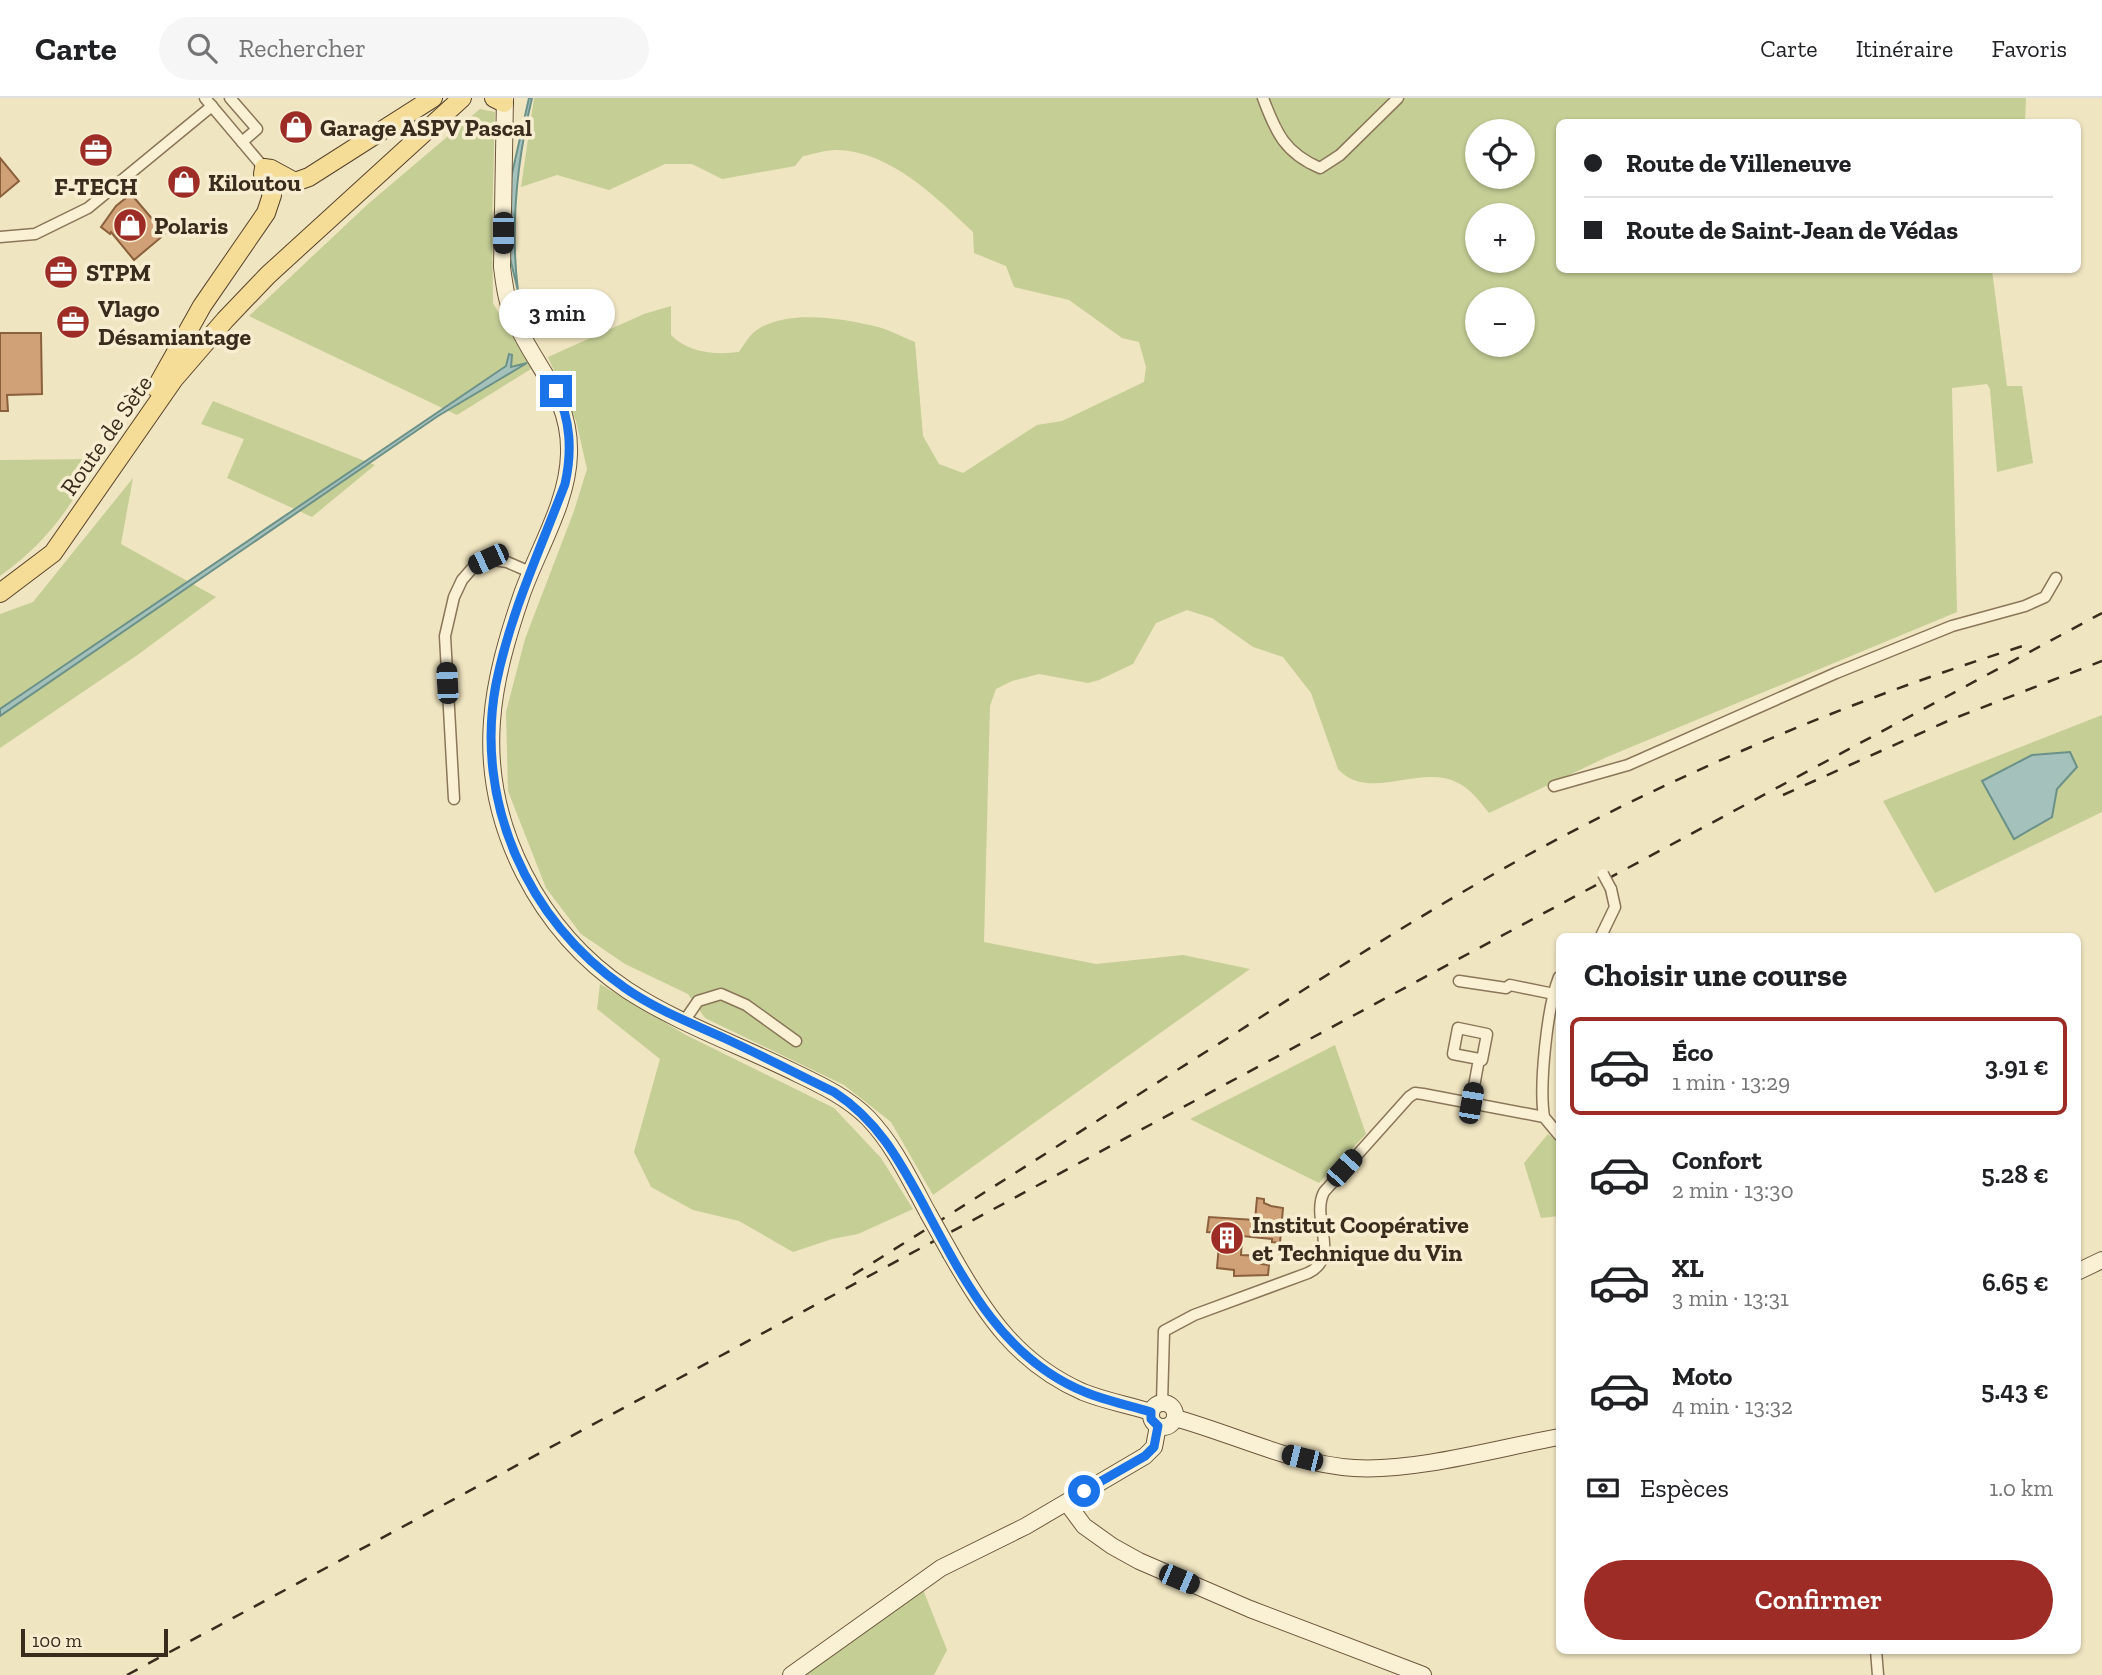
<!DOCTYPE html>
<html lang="fr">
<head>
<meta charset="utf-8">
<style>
  :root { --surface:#fff; --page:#f6f6f6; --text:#202124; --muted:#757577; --line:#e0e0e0; --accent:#9c2c25 }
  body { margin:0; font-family:"Zilla Slab",serif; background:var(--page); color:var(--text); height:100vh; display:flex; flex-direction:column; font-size:26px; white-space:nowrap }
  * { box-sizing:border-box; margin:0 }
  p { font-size:23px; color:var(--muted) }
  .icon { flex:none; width:38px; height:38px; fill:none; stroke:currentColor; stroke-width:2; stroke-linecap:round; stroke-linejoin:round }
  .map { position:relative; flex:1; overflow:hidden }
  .side { position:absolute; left:1556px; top:835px; width:525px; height:721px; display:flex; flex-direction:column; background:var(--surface); border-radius:10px; box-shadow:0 2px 5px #0004 }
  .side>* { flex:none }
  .hud { position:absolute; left:1556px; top:21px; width:525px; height:154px; border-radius:10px; box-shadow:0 2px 5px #0004; display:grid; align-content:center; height:154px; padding:0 28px; background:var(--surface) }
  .fabs { position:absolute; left:1465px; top:21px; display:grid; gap:14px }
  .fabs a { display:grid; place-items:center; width:70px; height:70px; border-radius:50%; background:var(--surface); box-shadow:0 2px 5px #0004; font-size:35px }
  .scale { position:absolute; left:21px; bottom:18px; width:147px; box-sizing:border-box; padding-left:7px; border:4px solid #392c1d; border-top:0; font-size:19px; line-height:24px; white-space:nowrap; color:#392c1d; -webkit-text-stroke:5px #f7eed1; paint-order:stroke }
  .end { position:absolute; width:32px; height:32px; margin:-16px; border:9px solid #1a73e8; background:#fff; box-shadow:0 0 0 4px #fff }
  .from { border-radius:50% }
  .bubble { position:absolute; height:49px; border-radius:24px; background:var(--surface); box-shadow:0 2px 5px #0004; font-size:23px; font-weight:600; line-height:49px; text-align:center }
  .car { position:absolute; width:21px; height:42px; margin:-21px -10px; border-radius:9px; box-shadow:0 0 5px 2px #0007; background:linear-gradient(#222 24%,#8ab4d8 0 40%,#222 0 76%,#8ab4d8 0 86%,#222 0) }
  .hud b { display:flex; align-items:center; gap:24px; height:66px; font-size:26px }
  .hud b+b { border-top:2px solid var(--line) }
  .hud i { width:18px; height:18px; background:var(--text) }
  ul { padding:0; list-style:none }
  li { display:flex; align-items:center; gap:21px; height:98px; margin:0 14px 10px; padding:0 14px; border:4px solid transparent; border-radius:10px }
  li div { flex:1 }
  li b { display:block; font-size:26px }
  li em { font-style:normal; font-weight:600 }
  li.current { border-color:var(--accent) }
  li>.icon { width:63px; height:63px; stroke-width:1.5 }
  h2 { padding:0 28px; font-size:32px; line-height:84px }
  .pay { display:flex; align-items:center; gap:18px; height:77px; padding:0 28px; font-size:26px }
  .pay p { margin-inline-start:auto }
  .action { display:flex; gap:14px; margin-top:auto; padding:14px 28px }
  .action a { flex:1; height:80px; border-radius:42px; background:var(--accent); color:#fff; font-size:28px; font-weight:600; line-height:80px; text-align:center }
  header { display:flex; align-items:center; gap:42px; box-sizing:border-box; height:98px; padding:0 35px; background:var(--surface); border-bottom:2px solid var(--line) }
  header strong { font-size:33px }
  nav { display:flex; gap:38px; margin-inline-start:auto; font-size:24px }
  .search { width:490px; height:63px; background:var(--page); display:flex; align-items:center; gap:18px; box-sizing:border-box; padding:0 24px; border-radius:38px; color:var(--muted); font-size:26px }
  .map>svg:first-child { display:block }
  .green { fill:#c4ce95; fill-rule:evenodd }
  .water { fill:#a4c2bb; stroke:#6b9189; stroke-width:2 }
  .building { fill:#d0a076; stroke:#8b603d; stroke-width:2 }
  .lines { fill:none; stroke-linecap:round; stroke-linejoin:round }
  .street-casing { stroke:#8a7658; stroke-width:13 }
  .secondary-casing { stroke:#6c573b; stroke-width:18 }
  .primary-casing { stroke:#58432c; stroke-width:20 }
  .street { stroke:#faf1d5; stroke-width:10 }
  .secondary { stroke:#faf1d5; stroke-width:16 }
  .primary { stroke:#f5dd97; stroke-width:18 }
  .rail { stroke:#392c1d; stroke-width:2.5; stroke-dasharray:12 12; stroke-linecap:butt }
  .street-bridge-casing { stroke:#8a7658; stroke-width:13; stroke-linecap:butt }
  .secondary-bridge-casing { stroke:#6c573b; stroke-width:18; stroke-linecap:butt }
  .street-bridge { stroke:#faf1d5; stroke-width:10 }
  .secondary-bridge { stroke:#faf1d5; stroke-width:16 }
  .route { stroke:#1a73e8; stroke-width:9 }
  .labels { text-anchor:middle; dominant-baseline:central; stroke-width:7; stroke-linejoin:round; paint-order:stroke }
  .poi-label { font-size:24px; font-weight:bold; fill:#392c1d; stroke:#f7eed1; text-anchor:start }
  .street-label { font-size:24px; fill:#392c1d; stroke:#f7eed1 }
</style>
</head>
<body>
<header>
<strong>Carte</strong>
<div class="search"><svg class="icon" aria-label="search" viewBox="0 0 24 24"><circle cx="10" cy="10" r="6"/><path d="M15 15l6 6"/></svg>Rechercher</div>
<nav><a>Carte</a><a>Itinéraire</a><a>Favoris</a></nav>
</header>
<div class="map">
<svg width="2102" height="1577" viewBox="0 0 2102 1577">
  <rect width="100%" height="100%" fill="#f0e5c1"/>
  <g class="green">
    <path d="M534 0H2026L2025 24H1559V172H1992L2007 288H2022L2033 365 1997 374 1990 291 1987 286 1952 290 1957 514 1607 659 1489 715C1480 704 1471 691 1458 685 1420 665 1369 705 1338 671L1311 595 1283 559 1253 549 1212 520 1187 512 1156 525 1133 566 1099 582 1088 585 1039 576 1012 583 996 591 990 608 984 844 1096 866 1183 857 1250 871 933 1097 891 1024 844 987 705 920 688 896 625 866 581 836 546 790 508 693 506 614 525 541 574 413 587 371 576 323 548 259 644 216 671 208V237C688 255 716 257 739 254 743 248 747 241 752 236 780 210 841 220 874 228 888 231 902 239 915 244L923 338 939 366 963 375 1037 327 1062 323 1144 284 1146 269 1139 244 1122 240 1069 202 1014 189 1006 168 974 155 973 134C937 100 889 52 836 52 825 52 814 56 803 58L795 68 722 81 692 66H665L609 92 557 77 521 89ZM1477 33H1522V79H1477ZM1477 117H1522V163H1477ZM1477 201H1522V247H1477Z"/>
    <path d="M480 11 495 14 492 125 493 205 531 271 457 317 249 218 368 106Z"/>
    <path d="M213 303 375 367 312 419 227 380 244 341 201 326Z"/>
    <path d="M97 361C70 411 46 445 0 478V362Z"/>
    <path d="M133 380 121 446 216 499 136 558 0 650V516L33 504Z"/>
    <path d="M2102 617V714L1935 795 1883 703Z"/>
    <path d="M600 886 686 937 834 1010 881 1060 913 1111 858 1136 832 1141 793 1154 739 1123 693 1112 651 1089 634 1054 660 961 597 911Z"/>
    <path d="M1335 947 1366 1036 1319 1085 1190 1021Z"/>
    <path d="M1548 1036 1559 1044V1118L1541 1120 1524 1065Z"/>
    <path d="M922 1489 947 1552 934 1577H800Z"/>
  </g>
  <g class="water">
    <path d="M529 0H532C517 63 510 128 518 193L509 156 511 80Z"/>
    <path d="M509 256 512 257 511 269 527 265 438 318 0 618V611L28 592 506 268Z"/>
    <path d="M2070 654 2077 669 2057 691 2052 719 2014 741 1982 683 2032 657Z"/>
  </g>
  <g class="building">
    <path d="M0 60 19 83 0 99Z"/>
    <path d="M131 96 165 136 134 162 111 134 110 136 101 129 116 108Z"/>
    <path d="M0 235H41L42 296 7 297 8 313H0Z"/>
    <path d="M1257 1100 1264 1101V1105L1271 1108 1283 1110 1280 1145 1272 1144V1141L1242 1138 1241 1157 1262 1158 1261 1166 1269 1167 1268 1177 1234 1178V1172L1217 1170 1219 1147H1214L1220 1135 1207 1134 1209 1119 1255 1122Z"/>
  </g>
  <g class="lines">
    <g class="street-casing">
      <g id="street">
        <path d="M205 0 264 70"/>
        <path d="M230 0 257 31 242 44"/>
        <path d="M1263 0C1276 35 1285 55 1320 70L1340 57 1398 0"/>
        <path d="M0 139 35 136 88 110 212 8"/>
        <path d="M1554 688 1628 667 1836 575 1952 528 2025 508 2045 499 2056 480"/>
        <path d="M454 701 445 538 454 499 462 482 475 467 488 461 507 464 530 474"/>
        <path d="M1601 838 1615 809 1611 791"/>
        <path d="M1459 883 1506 890 1510 887 1554 896"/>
        <path d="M685 922 698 903 721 896 746 907 796 943"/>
        <path d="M1471 1005 1479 961 1453 956 1458 930 1487 936 1482 962 1479 961"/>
        <path d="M1544 1019C1539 988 1547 909 1559 879"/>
        <path d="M1162 1305 1164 1233 1194 1217 1308 1175C1342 1159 1310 1121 1324 1094L1409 999 1415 995 1423 996 1544 1019 1559 1037"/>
        <path d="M1876 1552 1878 1577"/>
      </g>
    </g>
    <g class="secondary-casing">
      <g id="secondary">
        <path d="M505 0 502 169C504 185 506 201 512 216 532 267 571 296 569 356 568 404 538 451 522 496 508 537 495 580 492 623 484 728 540 834 627 892 679 926 742 948 798 976 823 988 848 1000 868 1020 894 1047 910 1082 928 1115"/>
        <path d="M951 1156C985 1216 1017 1265 1083 1294 1105 1303 1129 1307 1151 1314"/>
        <path d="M2077 1174 2102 1162"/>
        <circle cx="1163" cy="1317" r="12"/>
        <path d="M1175 1320C1234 1336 1292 1366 1354 1370 1414 1374 1499 1350 1559 1339"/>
        <path d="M1067 1405 1084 1428 1112 1448 1139 1463 1250 1511 1423 1577"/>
        <path d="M791 1577 941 1470 1026 1428 1145 1358 1154 1349 1158 1328"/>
      </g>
    </g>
    <g class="primary-casing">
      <g id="primary">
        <path d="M494 0 504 5"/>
        <path d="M156 290 202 208 266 115 272 97 263 76 264 70 271 71 295 84 309 79 433 0"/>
        <path d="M0 495 53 455 174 281 225 222 268 177 462 0"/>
      </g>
    </g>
    <use href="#street" class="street"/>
    <use href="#secondary" class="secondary"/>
    <use href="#primary" class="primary"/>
    <g class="rail">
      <path d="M1783 697 1950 622 2102 563"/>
      <path d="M853 1177C982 1097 1110 1014 1239 933 1333 873 1428 812 1526 758 1684 672 1854 601 2026 547"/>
      <path d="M127 1577 2102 515"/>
    </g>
    <g class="street-bridge-casing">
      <path id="street-bridge" d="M1603 776 1611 791"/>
    </g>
    <g class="secondary-bridge-casing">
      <path id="secondary-bridge" d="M928 1115 951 1156"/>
    </g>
    <use href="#street-bridge" class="street-bridge"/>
    <use href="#secondary-bridge" class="secondary-bridge"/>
  </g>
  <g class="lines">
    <path class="route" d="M556 293C571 321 572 355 565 386 540 452 510 516 496 586 474 703 527 823 625 890 655 911 691 925 724 940 761 957 797 976 834 994 877 1022 898 1060 922 1104 962 1179 1001 1260 1085 1294 1106 1303 1129 1307 1151 1314V1321L1158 1328 1154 1349 1145 1358 1084 1393"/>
  </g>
  <defs>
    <g id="shop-disc" transform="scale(1.75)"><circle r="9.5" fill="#9c2c25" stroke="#f7eed1"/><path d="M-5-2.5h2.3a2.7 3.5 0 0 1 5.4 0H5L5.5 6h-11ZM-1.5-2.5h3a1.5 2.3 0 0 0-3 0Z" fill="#fff"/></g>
    <g id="office-disc" transform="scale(1.75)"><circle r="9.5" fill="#9c2c25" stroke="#f7eed1"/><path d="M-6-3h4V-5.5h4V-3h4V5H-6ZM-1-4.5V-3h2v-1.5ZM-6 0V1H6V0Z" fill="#fff"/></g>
    <g id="building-disc" transform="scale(1.75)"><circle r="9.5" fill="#9c2c25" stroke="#f7eed1"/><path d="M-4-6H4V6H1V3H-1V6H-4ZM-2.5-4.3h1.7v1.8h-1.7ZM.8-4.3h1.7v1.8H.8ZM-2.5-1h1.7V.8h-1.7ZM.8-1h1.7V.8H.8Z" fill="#fff"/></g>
  </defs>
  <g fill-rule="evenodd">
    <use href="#shop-disc" x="296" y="29"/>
    <use href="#office-disc" x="96" y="52"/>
    <use href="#shop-disc" x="184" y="84"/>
    <use href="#shop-disc" x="130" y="127"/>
    <use href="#office-disc" x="61" y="174"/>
    <use href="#office-disc" x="73" y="224"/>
    <use href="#building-disc" x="1227" y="1140"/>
  </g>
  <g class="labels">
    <g class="poi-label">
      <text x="320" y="29">Garage ASPV Pascal</text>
      <text x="208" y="84">Kiloutou</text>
      <text x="96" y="88" text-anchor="middle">F-TECH</text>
      <text x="154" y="127">Polaris</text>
      <text x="86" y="174">STPM</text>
      <text x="98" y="210">Vlago<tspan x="98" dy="28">Désamiantage</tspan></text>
      <text x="1252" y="1126">Institut Coopérative<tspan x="1252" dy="28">et Technique du Vin</tspan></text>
    </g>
    <g class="street-label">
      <text transform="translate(106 337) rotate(-55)">Route de Sète</text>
    </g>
  </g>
</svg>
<div class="fabs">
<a><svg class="icon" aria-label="locate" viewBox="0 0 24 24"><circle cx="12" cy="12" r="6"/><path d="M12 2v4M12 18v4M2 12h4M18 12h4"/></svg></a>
<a>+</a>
<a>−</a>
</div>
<div class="scale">100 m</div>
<i class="end from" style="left:1084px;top:1393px"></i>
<i class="end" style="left:556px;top:293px"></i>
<div class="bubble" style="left:499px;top:191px;width:116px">3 min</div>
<i class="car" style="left:503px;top:135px;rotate:180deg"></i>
<i class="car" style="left:488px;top:461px;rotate:245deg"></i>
<i class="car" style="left:447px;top:585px;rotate:357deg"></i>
<i class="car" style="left:1471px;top:1005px;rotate:10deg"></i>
<i class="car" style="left:1344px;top:1070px;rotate:42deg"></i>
<i class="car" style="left:1302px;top:1360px;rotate:284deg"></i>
<i class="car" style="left:1179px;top:1481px;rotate:113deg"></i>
<div class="hud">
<b><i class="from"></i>Route de Villeneuve</b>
<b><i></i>Route de Saint-Jean de Védas</b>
</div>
<section class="side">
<h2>Choisir une course</h2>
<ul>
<li class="current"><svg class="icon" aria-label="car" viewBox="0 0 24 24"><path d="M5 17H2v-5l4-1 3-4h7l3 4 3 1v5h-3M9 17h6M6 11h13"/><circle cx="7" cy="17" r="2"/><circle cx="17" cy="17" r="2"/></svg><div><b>Éco</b><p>1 min · 13:29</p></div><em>3.91 €</em></li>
<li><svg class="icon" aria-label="car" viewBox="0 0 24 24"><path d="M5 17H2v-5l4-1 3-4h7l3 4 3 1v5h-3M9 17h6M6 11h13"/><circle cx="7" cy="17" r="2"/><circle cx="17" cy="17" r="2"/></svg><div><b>Confort</b><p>2 min · 13:30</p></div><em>5.28 €</em></li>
<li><svg class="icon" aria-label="car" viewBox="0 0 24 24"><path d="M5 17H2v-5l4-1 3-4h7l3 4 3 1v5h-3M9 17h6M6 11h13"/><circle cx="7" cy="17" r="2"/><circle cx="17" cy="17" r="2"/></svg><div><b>XL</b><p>3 min · 13:31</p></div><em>6.65 €</em></li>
<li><svg class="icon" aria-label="car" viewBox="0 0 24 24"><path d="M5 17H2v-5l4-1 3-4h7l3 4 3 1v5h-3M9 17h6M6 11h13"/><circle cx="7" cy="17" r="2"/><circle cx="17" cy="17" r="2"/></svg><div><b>Moto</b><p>4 min · 13:32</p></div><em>5.43 €</em></li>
</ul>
<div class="pay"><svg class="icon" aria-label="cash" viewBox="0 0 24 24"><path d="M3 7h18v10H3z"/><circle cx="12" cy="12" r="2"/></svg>Espèces<p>1.0 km</p></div>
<div class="action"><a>Confirmer</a></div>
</section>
</div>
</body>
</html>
